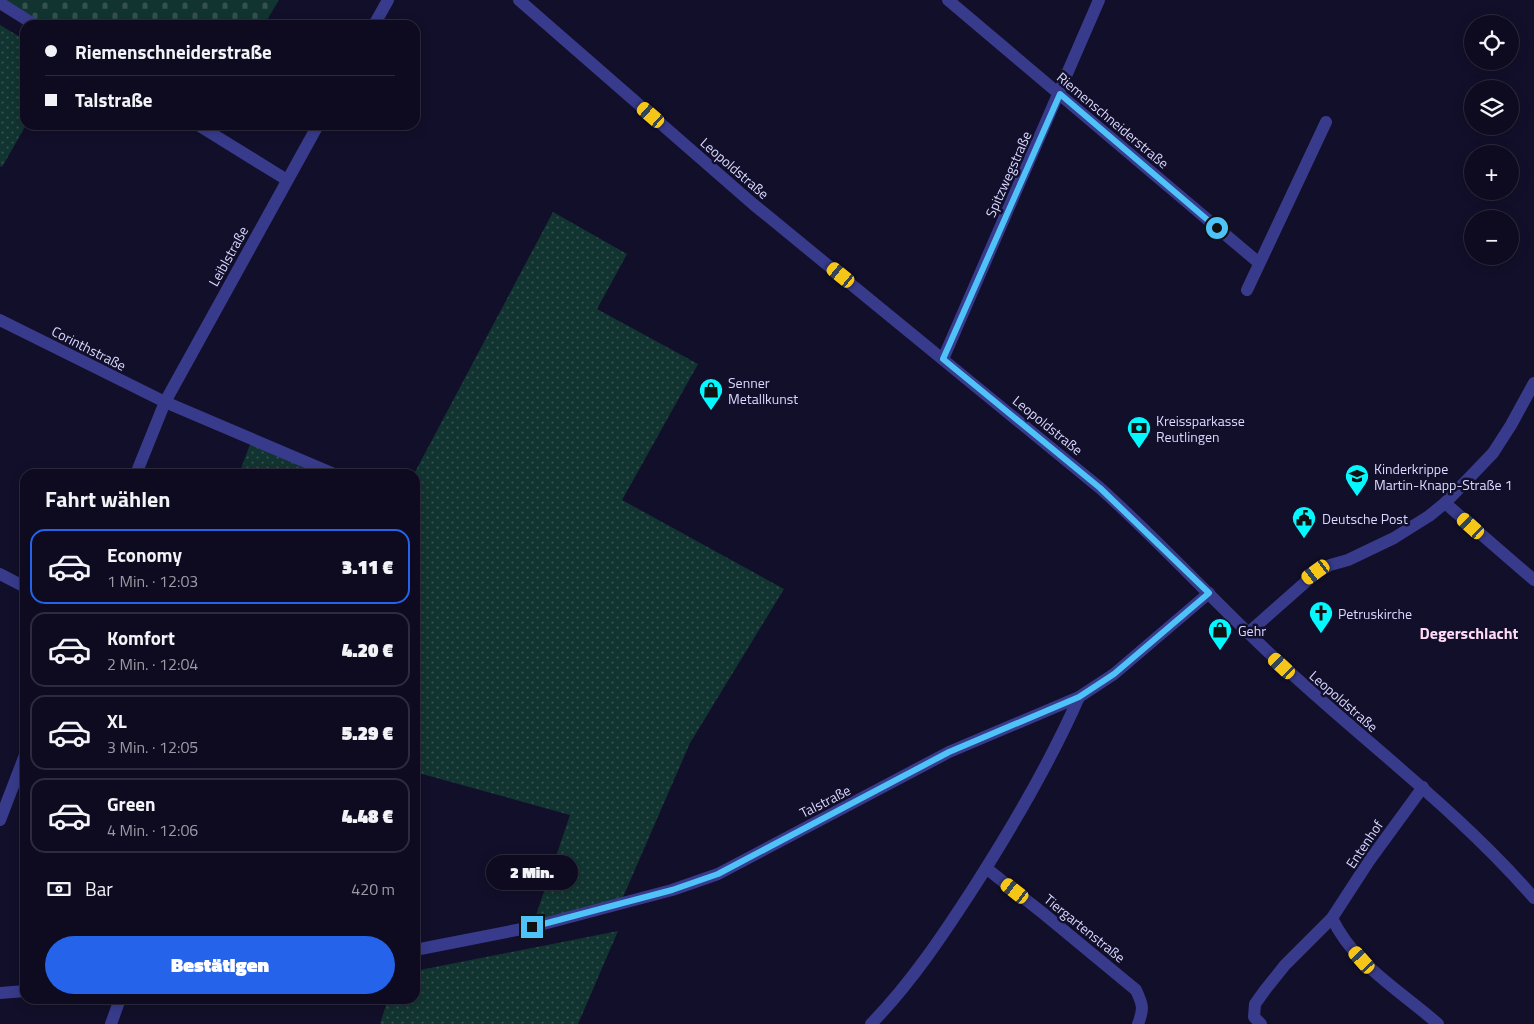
<!DOCTYPE html>
<html lang="de">
<head>
<meta charset="utf-8">
<style>
  :root { --surface:#0e0b20; --page:#171429; --text:#f1f3f6; --muted:#9b9ba5; --line:#2e2b3e; --accent:#2563eb }
  body { margin:0; font-family:"Titillium Web",sans-serif; background:var(--page); color:var(--text); height:100vh; display:flex; flex-direction:column; font-size:19px; white-space:nowrap }
  * { box-sizing:border-box; margin:0 }
  p { font-size:16px; color:var(--muted) }
  .icon { flex:none; width:28px; height:28px; fill:none; stroke:currentColor; stroke-width:2; stroke-linecap:round; stroke-linejoin:round }
  .map { position:relative; flex:1; overflow:hidden }
  .side { position:absolute; left:20px; top:469px; width:400px; height:535px; display:flex; flex-direction:column; background:var(--surface); border-radius:15px; box-shadow:0 2px 12px #0003,0 0 0 1px var(--line) }
  .side>* { flex:none }
  .top-card { position:absolute; left:20px; top:20px; width:400px; height:110px; border-radius:15px; box-shadow:0 2px 12px #0003,0 0 0 1px var(--line); display:grid; align-content:center; height:110px; padding:0 25px; background:var(--surface) }
  .fabs { position:absolute; left:1464px; top:15px; display:grid; gap:10px }
  .fabs a { display:grid; place-items:center; width:55px; height:55px; border-radius:50%; background:var(--surface); box-shadow:0 2px 12px #0003,0 0 0 1px var(--line); font-size:25px }
  .end { position:absolute; width:22px; height:22px; margin:-11px; border:6px solid #4fc3f7; background:#111; box-shadow:0 0 0 2px #111 }
  .from { border-radius:50% }
  .bubble { position:absolute; height:35px; border-radius:18px; background:var(--surface); box-shadow:0 2px 12px #0003,0 0 0 1px var(--line); font-size:16px; font-weight:800; line-height:35px; text-align:center }
  .car { position:absolute; width:15px; height:30px; margin:-15px -8px; border-radius:6px; box-shadow:0 0 4px 1px #0007; background:linear-gradient(#f5c518 24%,#345 0 40%,#f5c518 0 76%,#345 0 86%,#f5c518 0) }
  .top-card b { display:flex; align-items:center; gap:18px; height:48px; font-size:19px }
  .top-card b+b { border-top:1px solid var(--line) }
  .top-card i { width:12px; height:12px; background:var(--text) }
  ul { padding:0; list-style:none }
  li { display:flex; align-items:center; gap:15px; height:75px; margin:0 10px 8px; padding:0 15px; border:2px solid var(--line); border-radius:15px }
  li div { flex:1 }
  li b { display:block; font-size:19px }
  li em { font-style:normal; font-weight:800 }
  li.on { border-color:var(--accent) }
  li>.icon { width:45px; height:45px; stroke-width:1.5 }
  h2 { padding:0 25px; font-size:22px; line-height:60px }
  .pay { display:flex; align-items:center; gap:12px; height:55px; padding:0 25px; font-size:19px }
  .pay p { margin-inline-start:auto }
  .button { display:flex; gap:10px; margin-top:auto; padding:10px 25px }
  .button a { flex:1; height:58px; border-radius:30px; background:var(--accent); color:#fff; font-size:20px; font-weight:800; line-height:58px; text-align:center }
  .map>svg:first-child { display:block }
  .grass { fill:url(#grass-dots) }
  .cemetery { fill:url(#cemetery-stones) }
  .lines { fill:none; stroke-linecap:round; stroke-linejoin:round }
  .minor { stroke:#383b8b; stroke-width:12 }
  .route { stroke:#4fc3f7; stroke-width:6 }
  .labels { text-anchor:middle; dominant-baseline:central; stroke-width:5; stroke-linejoin:round; paint-order:stroke }
  .street-label { font-size:14px; fill:#d9d8ff; stroke:#120f2a }
  .poi-label { font-size:14px; fill:#d9d8ff; stroke:#120f2a; text-anchor:start }
  .quarter-label { font-size:16px; font-weight:bold; fill:#ffdaf4; stroke:#120f2a }
</style>
</head>
<body>
<div class="map">
<svg width="1534" height="1024" viewBox="0 0 1534 1024">
  <defs>
    <pattern id="grass-dots" width="8" height="8" patternUnits="userSpaceOnUse" patternTransform="scale(1.25)"><rect width="8" height="8" fill="#123430"/><path d="M2 2h.1M6 6h.1" fill="none" stroke="#34514f" stroke-width="1.8" stroke-linecap="round"/></pattern>
    <pattern id="cemetery-stones" width="16" height="16" patternUnits="userSpaceOnUse" patternTransform="scale(1.25)"><rect width="16" height="16" fill="#123430"/><path d="M2 7V4a2 2 0 0 1 4 0v3zM10 15v-3a2 2 0 0 1 4 0v3z" fill="#34514f"/></pattern>
  </defs>
  <rect width="100%" height="100%" fill="#120f2a"/>
  <g class="grass">
    <path d="M0 25 25 40 26 125 2 167 0 166Z"/>
    <path d="M553 212 627 254 597 309 698 364 622 500 784 589 690 743 620 904 532 927 570 815 415 772V474H414Z"/>
    <path d="M252 439 334 474H239Z"/>
    <path d="M618 931 578 1024H380L388 999H415V971Z"/>
  </g>
  <path class="cemetery" d="M0 0H279L264 25H35Z"/>
  <g class="lines">
    <g class="minor">
      <path d="M519 0 753 204 1100 488C1167 548 1226 615 1293 675 1374 749 1462 815 1534 898"/>
      <path d="M948 0 1259 263"/>
      <path d="M0 3 35 25"/>
      <path d="M374 25 388 0"/>
      <path d="M198 125 287 180"/>
      <path d="M1247 290 1326 122"/>
      <path d="M0 320 165 402 334 474"/>
      <path d="M943 359 1099 0"/>
      <path d="M136 474 165 402 318 125"/>
      <path d="M1445 503 1534 580"/>
      <path d="M0 574 25 587"/>
      <path d="M1248 633 1317 572 1330 565 1348 560 1394 538 1429 516 1445 503 1493 453 1511 425 1534 383"/>
      <path d="M0 820 25 755"/>
      <path d="M986 868 1044 914 1136 990C1143 1005 1144 1009 1138 1024"/>
      <path d="M1332 918C1354 965 1401 991 1438 1024"/>
      <path d="M415 950 532 927 672 890 718 874 949 752 1079 697 1114 674 1209 593"/>
      <path d="M0 993 25 991"/>
      <path d="M111 1024 120 999"/>
      <path d="M871 1024C911 983 943 935 974 887 1013 826 1050 763 1079 697"/>
      <path d="M1261 1024 1254 1017 1255 1004 1265 990 1285 965 1332 918 1369 861 1423 787"/>
    </g>
  </g>
  <g class="lines">
    <path class="route" d="M532 927 672 890 718 874 949 752 1079 697 1114 674 1209 593 1100 488 943 359 1060 94 1217 228"/>
  </g>
  <defs>
    <g id="shop-pin" transform="scale(1.25)"><path d="M0 17L-7.5 6A9.5 9.5 0 1 1 7.5 6Z" fill="#04f9ff" stroke="#120f2a"/><path d="M-5-2.5h2.3a2.7 3.5 0 0 1 5.4 0H5L5.5 6h-11ZM-1.5-2.5h3a1.5 2.3 0 0 0-3 0Z" fill="#111"/></g>
    <g id="bank-pin" transform="scale(1.25)"><path d="M0 17L-7.5 6A9.5 9.5 0 1 1 7.5 6Z" fill="#04f9ff" stroke="#120f2a"/><path d="M-6-4H6V4H-6ZM0-2.3a2.3 2.3 0 1 0 0 4.6a2.3 2.3 0 1 0 0-4.6Z" fill="#111"/></g>
    <g id="school-pin" transform="scale(1.25)"><path d="M0 17L-7.5 6A9.5 9.5 0 1 1 7.5 6Z" fill="#04f9ff" stroke="#120f2a"/><path d="M0-5L7-2L0 1L-7-2ZM-4 1L0 2.5L4 1V4Q0 6-4 4Z" fill="#111"/></g>
    <g id="civic-pin" transform="scale(1.25)"><path d="M0 17L-7.5 6A9.5 9.5 0 1 1 7.5 6Z" fill="#04f9ff" stroke="#120f2a"/><path d="M-.6-6.5H3V-4.5H.6V-3L4-1V1h2V6H-6V1h2V-1L-.6-3ZM-1.2 2.5V6h2.4V2.5Z" fill="#111"/></g>
    <g id="church-pin" transform="scale(1.25)"><path d="M0 17L-7.5 6A9.5 9.5 0 1 1 7.5 6Z" fill="#04f9ff" stroke="#120f2a"/><path d="M-1.2-6h2.4v3.5h3.3v2.4h-3.3V6h-2.4V-.1h-3.3v-2.4h3.3Z" fill="#111"/></g>
  </defs>
  <g fill-rule="evenodd">
    <use href="#shop-pin" x="711" y="390"/>
    <use href="#bank-pin" x="1139" y="428"/>
    <use href="#school-pin" x="1357" y="476"/>
    <use href="#civic-pin" x="1304" y="518"/>
    <use href="#church-pin" x="1321" y="613"/>
    <use href="#shop-pin" x="1220" y="630"/>
  </g>
  <g class="labels">
    <g class="street-label">
      <text transform="translate(1113 120) rotate(40)">Riemenschneiderstraße</text>
      <text transform="translate(735 168) rotate(41)">Leopoldstraße</text>
      <text transform="translate(1008 174) rotate(-66)">Spitzwegstraße</text>
      <text transform="translate(228 256) rotate(-61)">Leiblstraße</text>
      <text transform="translate(89 348) rotate(27)">Corinthstraße</text>
      <text transform="translate(1048 425) rotate(39)">Leopoldstraße</text>
      <text transform="translate(1344 701) rotate(41)">Leopoldstraße</text>
      <text transform="translate(825 801) rotate(-27)">Talstraße</text>
      <text transform="translate(1364 844) rotate(-56)">Entenhof</text>
      <text transform="translate(1085 928) rotate(39)">Tiergartenstraße</text>
    </g>
    <g class="poi-label">
      <text x="728" y="382">Senner<tspan x="728" dy="16">Metallkunst</tspan></text>
      <text x="1156" y="420">Kreissparkasse<tspan x="1156" dy="16">Reutlingen</tspan></text>
      <text x="1374" y="468">Kinderkrippe<tspan x="1374" dy="16">Martin-Knapp-Straße 1</tspan></text>
      <text x="1322" y="518">Deutsche Post</text>
      <text x="1338" y="613">Petruskirche</text>
      <text x="1238" y="630">Gehr</text>
    </g>
    <g class="quarter-label">
      <text x="1469" y="633">Degerschlacht</text>
    </g>
  </g>
</svg>
<div class="fabs">
<a><svg class="icon" aria-label="locate" viewBox="0 0 24 24"><circle cx="12" cy="12" r="6"/><path d="M12 2v4M12 18v4M2 12h4M18 12h4"/></svg></a>
<a><svg class="icon" aria-label="layers" viewBox="0 0 24 24"><path d="M12 4l9 5-9 5-9-5zM3 14l9 5 9-5"/></svg></a>
<a>+</a>
<a>−</a>
</div>
<i class="end from" style="left:1217px;top:228px"></i>
<i class="end" style="left:532px;top:927px"></i>
<div class="bubble" style="left:486px;top:855px;width:92px">2 Min.</div>
<i class="car" style="left:651px;top:115px;rotate:311deg"></i>
<i class="car" style="left:841px;top:275px;rotate:309deg"></i>
<i class="car" style="left:1471px;top:526px;rotate:312deg"></i>
<i class="car" style="left:1316px;top:572px;rotate:234deg"></i>
<i class="car" style="left:1282px;top:666px;rotate:313deg"></i>
<i class="car" style="left:1015px;top:891px;rotate:308deg"></i>
<i class="car" style="left:1362px;top:960px;rotate:318deg"></i>
<div class="top-card">
<b><i class="from"></i>Riemenschneiderstraße</b>
<b><i></i>Talstraße</b>
</div>
<section class="side">
<h2>Fahrt wählen</h2>
<ul>
<li class="on"><svg class="icon" aria-label="car" viewBox="0 0 24 24"><path d="M5 17H2v-5l4-1 3-4h7l3 4 3 1v5h-3M9 17h6M6 11h13"/><circle cx="7" cy="17" r="2"/><circle cx="17" cy="17" r="2"/></svg><div><b>Economy</b><p>1 Min. · 12:03</p></div><em>3.11 €</em></li>
<li><svg class="icon" aria-label="car" viewBox="0 0 24 24"><path d="M5 17H2v-5l4-1 3-4h7l3 4 3 1v5h-3M9 17h6M6 11h13"/><circle cx="7" cy="17" r="2"/><circle cx="17" cy="17" r="2"/></svg><div><b>Komfort</b><p>2 Min. · 12:04</p></div><em>4.20 €</em></li>
<li><svg class="icon" aria-label="car" viewBox="0 0 24 24"><path d="M5 17H2v-5l4-1 3-4h7l3 4 3 1v5h-3M9 17h6M6 11h13"/><circle cx="7" cy="17" r="2"/><circle cx="17" cy="17" r="2"/></svg><div><b>XL</b><p>3 Min. · 12:05</p></div><em>5.29 €</em></li>
<li><svg class="icon" aria-label="car" viewBox="0 0 24 24"><path d="M5 17H2v-5l4-1 3-4h7l3 4 3 1v5h-3M9 17h6M6 11h13"/><circle cx="7" cy="17" r="2"/><circle cx="17" cy="17" r="2"/></svg><div><b>Green</b><p>4 Min. · 12:06</p></div><em>4.48 €</em></li>
</ul>
<div class="pay"><svg class="icon" aria-label="cash" viewBox="0 0 24 24"><path d="M3 7h18v10H3z"/><circle cx="12" cy="12" r="2"/></svg>Bar<p>420 m</p></div>
<div class="button"><a>Bestätigen</a></div>
</section>
</div>
</body>
</html>
